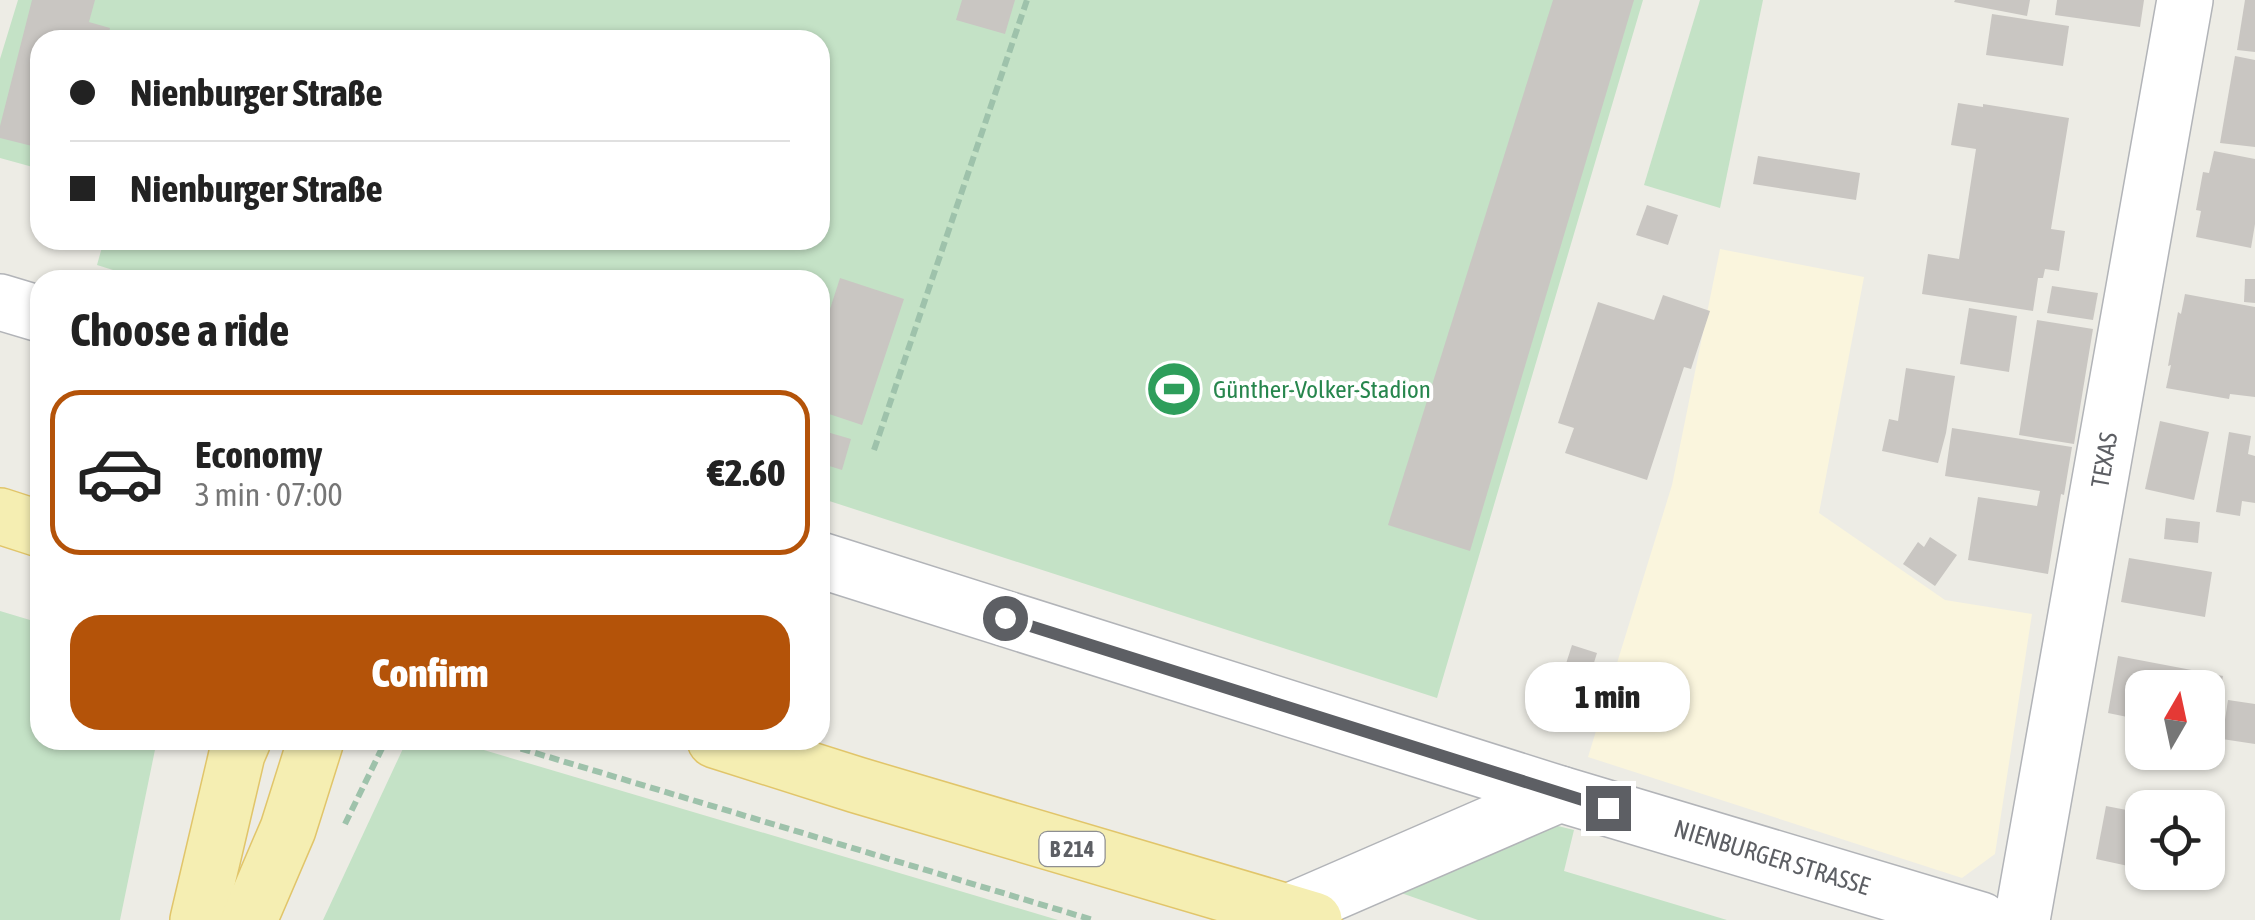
<!DOCTYPE html>
<html lang="en">
<head>
<meta charset="utf-8">
<style>
  :root { --surface:#fff; --page:#f6f6f6; --text:#222; --muted:#767676; --line:#e0e0e0; --accent:#b45309 }
  body { margin:0; font-family:"Asap Condensed",sans-serif; background:var(--page); color:var(--text); height:100vh; display:flex; flex-direction:column; font-size:38px; white-space:nowrap }
  * { box-sizing:border-box; margin:0 }
  p { font-size:32px; color:var(--muted) }
  .icon { flex:none; width:55px; height:55px; fill:none; stroke:currentColor; stroke-width:2; stroke-linecap:round; stroke-linejoin:round }
  .map { position:relative; flex:1; overflow:hidden }
  .sheet { position:absolute; left:30px; top:270px; width:800px; height:480px; display:flex; flex-direction:column; background:var(--surface); border-radius:30px; box-shadow:0 2px 8px #0004 }
  .sheet>* { flex:none }
  .top-card { position:absolute; left:30px; top:30px; width:800px; height:220px; border-radius:30px; box-shadow:0 2px 8px #0004; display:grid; align-content:center; height:220px; padding:0 40px; background:var(--surface) }
  .needle { width:65px; rotate:9deg }
  .controls { position:absolute; left:2125px; top:670px; display:grid; gap:20px }
  .controls a { display:grid; place-items:center; width:100px; height:100px; border-radius:20px; background:var(--surface); box-shadow:0 2px 8px #0004; font-size:50px }
  .end { position:absolute; width:45px; height:45px; margin:-22px; border:12px solid #5d5f64; background:#fff; box-shadow:0 0 0 5px #fff }
  .from { border-radius:50% }
  .bubble { position:absolute; height:70px; border-radius:30px; background:var(--surface); box-shadow:0 2px 8px #0004; font-size:32px; font-weight:800; line-height:70px; text-align:center }
  .top-card b { display:flex; align-items:center; gap:35px; height:95px; font-size:38px }
  .top-card b+b { border-top:2px solid var(--line) }
  .top-card i { width:25px; height:25px; background:var(--text) }
  ul { padding:0; list-style:none }
  li { display:flex; align-items:center; gap:30px; height:165px; margin:0 20px 15px; padding:0 20px; border:5px solid var(--line); border-radius:30px }
  li div { flex:1 }
  li b { display:block; font-size:38px }
  li em { font-style:normal; font-weight:800 }
  li.active { border-color:var(--accent) }
  li>.icon { width:90px; height:90px; stroke-width:1.5 }
  h2 { padding:0 40px; font-size:45px; line-height:120px }
  .action { display:flex; gap:20px; margin-top:auto; padding:20px 40px }
  .action a { flex:1; height:115px; border-radius:30px; background:var(--accent); color:#fff; font-size:40px; font-weight:800; line-height:115px; text-align:center }
  .map>svg:first-child { display:block }
  .commercial { fill:#faf5dd }
  .green { fill:#c4e2c6 }
  .building { fill:#c9c6c2 }
  .lines { fill:none; stroke-linecap:round; stroke-linejoin:round }
  .minor-casing { stroke:#b2b4b8; stroke-width:58 }
  .major-casing { stroke:#e1c56a; stroke-width:58 }
  .path { stroke:#9ec2ab; stroke-width:6; stroke-dasharray:10 5; stroke-linecap:butt }
  .minor { stroke:#fff; stroke-width:55 }
  .major { stroke:#f5eeb2; stroke-width:55 }
  .route { stroke:#5d5f64; stroke-width:12 }
  .labels { text-anchor:middle; dominant-baseline:central; stroke-width:8; stroke-linejoin:round; paint-order:stroke }
  .shield { fill:#fff; stroke:#8e8f92; stroke-width:2.5 }
  .shield-label { font-size:22px; font-weight:bold; fill:#5d5f64 }
  .leisure-label { font-size:25px; fill:#27864d; stroke:#fff; text-anchor:start }
  .street-label { font-size:25px; fill:#5d5f64; stroke:#fff }
</style>
</head>
<body>
<div class="map">
<svg width="2255" height="920" viewBox="0 0 2255 920">
  <rect width="100%" height="100%" fill="#edece5"/>
  <path class="commercial" d="M1720 249 1864 277 1819 513 1945 600 2032 614 1995 854 1962 878 1588 757 1672 485Z"/>
  <g class="green">
    <path d="M18 0H1643L1437 698 820 498V280H145L97 265 104 240H820V40H40V169L0 158V59Z"/>
    <path d="M1700 0H1763L1720 208 1644 185Z"/>
    <path d="M0 611 40 623V740H157L120 920H0Z"/>
    <path d="M407 740H450L1058 920H323Z"/>
    <path d="M1546 823 1574 830 1564 871 1727 920H1478L1387 888Z"/>
  </g>
  <g class="building">
    <path d="M32 0H95L89 22 110 28 107 40H40V148L0 138V126Z"/>
    <path d="M962 0H1015L1005 34 956 20Z"/>
    <path d="M1553 0H1634L1470 551 1388 525Z"/>
    <path d="M1955 0H2030L2027 16 1954 2Z"/>
    <path d="M2057 0H2144L2140 27 2055 15Z"/>
    <path d="M2245 0H2255V52L2237 50Z"/>
    <path d="M1992 14 2069 26 2063 66 1986 55Z"/>
    <path d="M2235 56 2255 60V147L2220 143Z"/>
    <path d="M1958 103 1983 107V104L2069 118 2051 229 2065 231 2059 271 2045 269 2043 278H2038L2033 311 1922 294 1928 254 1959 259 1976 149 1951 145Z"/>
    <path d="M2214 151 2255 159V224L2251 248 2196 237 2201 211 2196 210 2203 172 2209 173Z"/>
    <path d="M1758 156 1860 173 1856 200 1753 184Z"/>
    <path d="M1647 205 1678 215 1668 245 1636 235Z"/>
    <path d="M840 278 904 299 862 425 820 411V340Z"/>
    <path d="M2245 279H2255V303L2244 302Z"/>
    <path d="M2052 286 2098 293 2093 320 2047 313Z"/>
    <path d="M2185 294 2255 307V397L2230 394 2229 399 2166 388 2171 365 2168 366 2178 312 2181 314Z"/>
    <path d="M1663 295 1710 311 1691 369 1684 367 1647 480 1565 453 1574 428 1558 423 1598 302 1654 320Z"/>
    <path d="M1969 308 2017 316 2009 372 1960 364Z"/>
    <path d="M2037 320 2093 329 2074 444 2019 435Z"/>
    <path d="M1906 368 1955 376 1946 433 1938 463 1882 451 1889 419 1898 421Z"/>
    <path d="M2160 421 2209 432 2194 500 2145 489Z"/>
    <path d="M1952 428 2072 447 2064 495 2061 494 2048 574 1968 560 1978 497 2037 506 2040 491 1945 476Z"/>
    <path d="M820 430 851 439 842 470 820 463Z"/>
    <path d="M2229 432 2251 436 2248 454 2255 456V503L2242 501 2240 516 2216 512Z"/>
    <path d="M2166 518 2200 522 2198 543 2164 539Z"/>
    <path d="M1930 537 1957 555 1935 586 1903 564 1918 542 1924 547Z"/>
    <path d="M2129 558 2212 572 2205 617 2121 602Z"/>
    <path d="M1572 645 1597 653 1580 707 1555 698Z"/>
    <path d="M2118 656 2223 676 2212 733 2208 732V688H2142V720L2108 713Z"/>
    <path d="M2228 700 2255 704V744L2222 739Z"/>
    <path d="M2106 806 2142 813V869L2096 859Z"/>
  </g>
  <g class="lines">
    <g class="minor-casing">
      <g id="minor">
        <path d="M0 302 40 314"/>
        <path d="M820 560 1560 794 1981 920"/>
        <path d="M1286 913 1560 794"/>
        <path d="M2022 920 2185 0"/>
      </g>
    </g>
    <g class="major-casing">
      <g id="major">
        <path d="M0 516 40 529"/>
        <path d="M715 740 857 785 1314 920"/>
        <path d="M198 920 237 754 243 740"/>
        <path d="M249 920 288 829 316 740"/>
      </g>
    </g>
    <g class="path">
      <path d="M874 450 1027 0"/>
      <path d="M492 740 1093 920"/>
      <path d="M345 824 386 740"/>
    </g>
    <use href="#minor" class="minor"/>
    <use href="#major" class="major"/>
  </g>
  <g class="lines">
    <path class="route" d="M1005 618 1608 808"/>
  </g>
  <defs>
    <g id="stadium-disc" transform="scale(2.875)"><circle r="9.5" fill="#2e9e5b" stroke="#fff"/><path d="M0-5a6.5 5 0 1 0 0 10a6.5 5 0 1 0 0-10ZM-3.5-1.8h7v3.6h-7Z" fill="#fff"/></g>
  </defs>
  <g fill-rule="evenodd">
    <use href="#stadium-disc" x="1174" y="389"/>
  </g>
  <g class="labels">
    <rect class="shield" x="1039.5" y="832" width="65" height="34" rx="8"/>
    <g class="shield-label">
      <text x="1072" y="849">B 214</text>
    </g>
    <g class="leisure-label">
      <text x="1213" y="389">Günther-Volker-Stadion</text>
    </g>
    <g class="street-label">
      <text transform="translate(2104 460) rotate(-80)">TEXAS</text>
      <text transform="translate(1772 857) rotate(17)">NIENBURGER STRASSE</text>
    </g>
  </g>
</svg>
<div class="controls">
<a><svg class="needle" viewBox="-14 -14 28 28"><path d="M0-13l5 13h-10z" fill="#e53935"/><path d="M0 13l5-13h-10z" fill="#767676"/></svg></a>
<a><svg class="icon" aria-label="locate" viewBox="0 0 24 24"><circle cx="12" cy="12" r="6"/><path d="M12 2v4M12 18v4M2 12h4M18 12h4"/></svg></a>
</div>
<i class="end from" style="left:1005px;top:618px"></i>
<i class="end" style="left:1608px;top:808px"></i>
<div class="bubble" style="left:1525px;top:662px;width:165px">1 min</div>
<div class="top-card">
<b><i class="from"></i>Nienburger Straße</b>
<b><i></i>Nienburger Straße</b>
</div>
<section class="sheet">
<h2>Choose a ride</h2>
<ul>
<li class="active"><svg class="icon" aria-label="car" viewBox="0 0 24 24"><path d="M5 17H2v-5l4-1 3-4h7l3 4 3 1v5h-3M9 17h6M6 11h13"/><circle cx="7" cy="17" r="2"/><circle cx="17" cy="17" r="2"/></svg><div><b>Economy</b><p>3 min · 07:00</p></div><em>€2.60</em></li>
</ul>
<div class="action"><a>Confirm</a></div>
</section>
</div>
</body>
</html>
